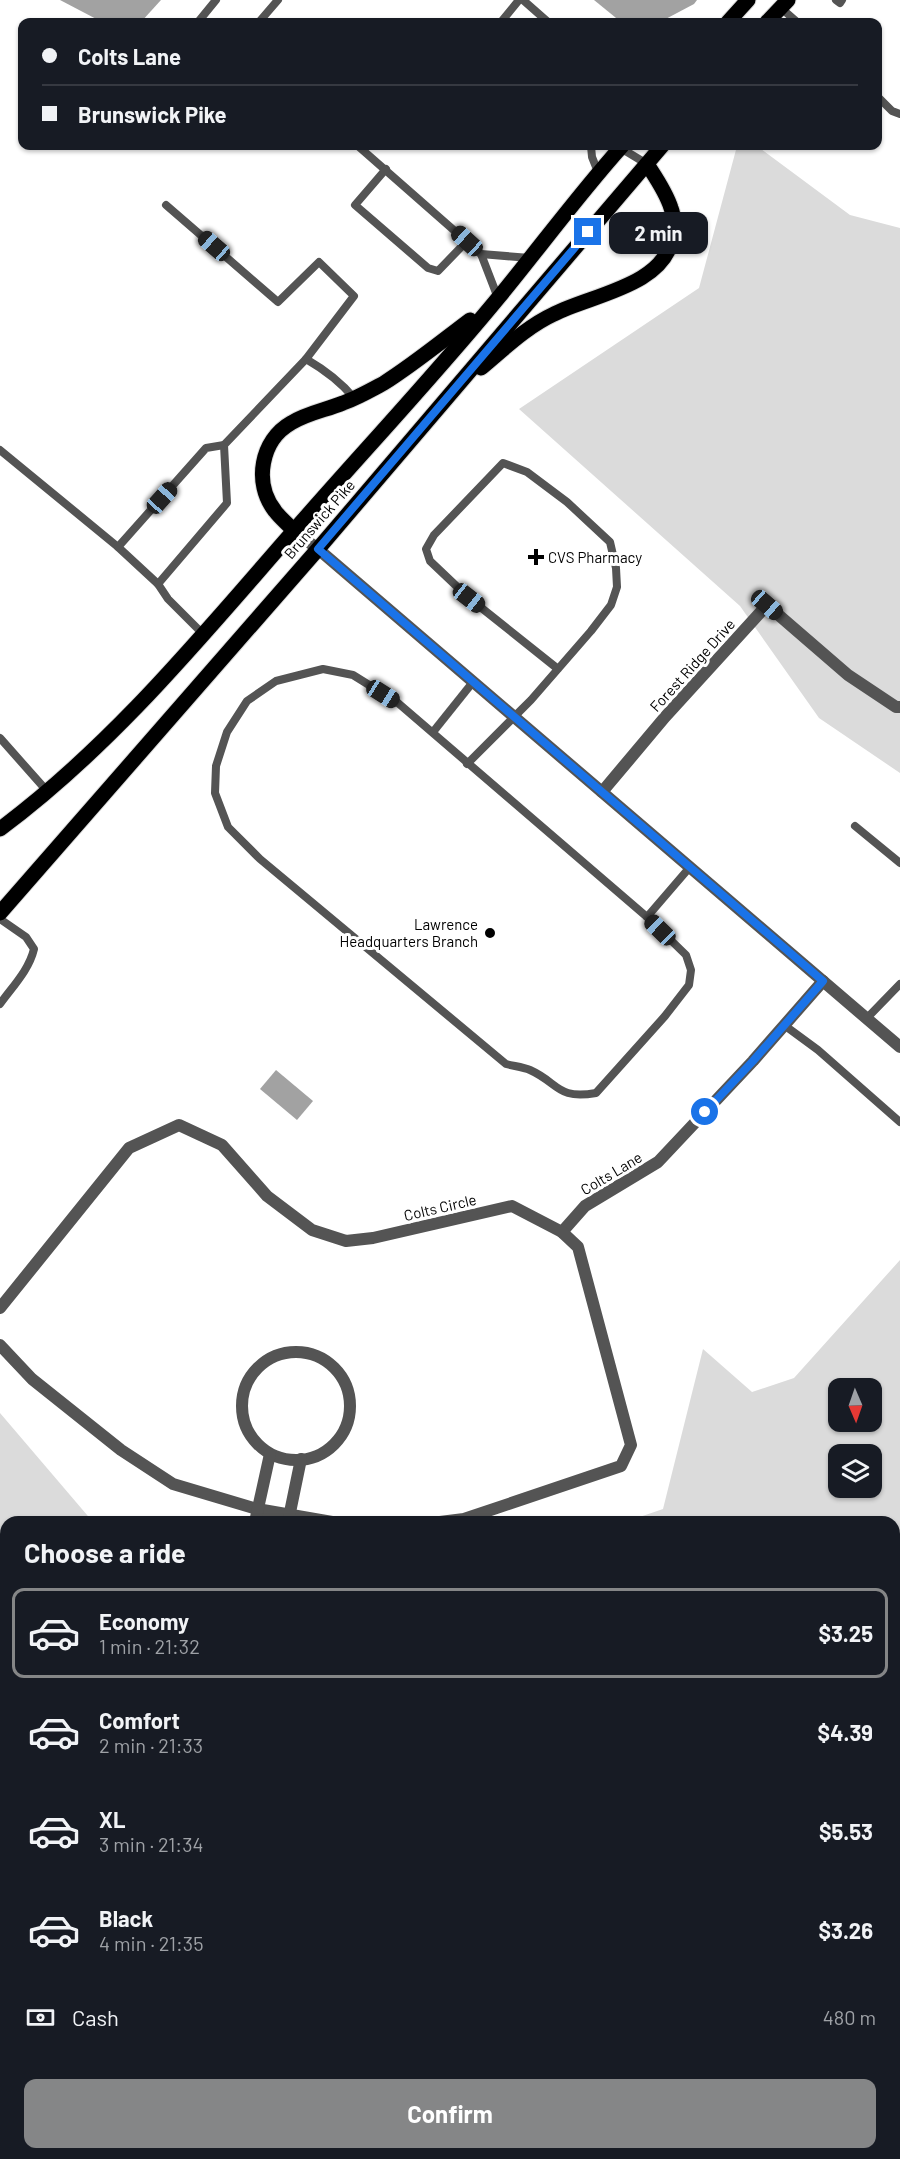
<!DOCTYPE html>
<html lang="en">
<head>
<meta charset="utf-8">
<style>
  :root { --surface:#171b24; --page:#20242c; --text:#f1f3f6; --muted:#9ea1a6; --line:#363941; --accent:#858687 }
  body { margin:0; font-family:Barlow,sans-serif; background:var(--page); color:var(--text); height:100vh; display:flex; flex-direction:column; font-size:22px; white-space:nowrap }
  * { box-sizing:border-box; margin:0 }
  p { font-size:20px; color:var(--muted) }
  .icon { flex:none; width:33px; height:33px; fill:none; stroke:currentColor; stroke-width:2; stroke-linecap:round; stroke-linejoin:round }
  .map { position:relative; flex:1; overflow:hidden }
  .drawer { position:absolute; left:0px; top:1516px; width:900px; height:644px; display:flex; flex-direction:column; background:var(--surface); border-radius:18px 18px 0 0; box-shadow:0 2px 4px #0004 }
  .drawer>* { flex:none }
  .banner { position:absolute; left:18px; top:18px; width:864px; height:132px; border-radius:12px; box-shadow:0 2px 4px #0004; display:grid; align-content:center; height:132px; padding:0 24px; background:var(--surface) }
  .needle { width:39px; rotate:178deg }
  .buttons { position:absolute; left:828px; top:1378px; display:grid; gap:12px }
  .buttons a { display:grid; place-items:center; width:54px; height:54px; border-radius:12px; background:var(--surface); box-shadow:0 2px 4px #0004; font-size:30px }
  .end { position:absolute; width:27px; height:27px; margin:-14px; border:8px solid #1a73e8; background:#fff; box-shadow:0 0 0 3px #fff }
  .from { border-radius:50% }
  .bubble { position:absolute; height:42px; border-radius:12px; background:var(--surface); box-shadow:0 2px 4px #0004; font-size:20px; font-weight:700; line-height:42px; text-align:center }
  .car { position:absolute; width:18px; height:36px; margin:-18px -9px; border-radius:8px; box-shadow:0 0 4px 2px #0007; background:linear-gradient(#222 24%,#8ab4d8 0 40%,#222 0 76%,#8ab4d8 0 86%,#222 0) }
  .banner b { display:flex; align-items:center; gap:21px; height:57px; font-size:22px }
  .banner b+b { border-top:2px solid var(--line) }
  .banner i { width:15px; height:15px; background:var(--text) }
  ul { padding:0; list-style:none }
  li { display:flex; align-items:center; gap:18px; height:90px; margin:0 12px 9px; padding:0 12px; border:3px solid transparent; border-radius:12px }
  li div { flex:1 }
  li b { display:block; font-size:22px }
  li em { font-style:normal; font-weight:700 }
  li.selected { border-color:var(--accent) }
  li>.icon { width:54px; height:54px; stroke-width:1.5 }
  h2 { padding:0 24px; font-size:27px; line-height:72px }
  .pay { display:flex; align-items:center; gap:15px; height:66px; padding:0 24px; font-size:22px }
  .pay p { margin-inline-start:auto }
  .primary-button { display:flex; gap:12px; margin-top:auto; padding:12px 24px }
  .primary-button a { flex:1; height:69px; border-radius:12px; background:var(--accent); color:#fff; font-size:24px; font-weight:700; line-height:69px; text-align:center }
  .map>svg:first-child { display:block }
  .green { fill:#dbdbdb; fill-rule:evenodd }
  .water { fill:#a2a2a2 }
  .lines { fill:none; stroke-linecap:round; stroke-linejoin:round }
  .primary-casing { stroke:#dbdbdb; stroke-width:17 }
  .service { stroke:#545454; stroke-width:8 }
  .minor { stroke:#545454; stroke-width:12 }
  .tertiary { stroke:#545454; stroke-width:12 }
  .primary { stroke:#000; stroke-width:15 }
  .route { stroke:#1a73e8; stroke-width:8 }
  .poi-dot { fill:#000; stroke:#fff; stroke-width:2 }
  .labels { text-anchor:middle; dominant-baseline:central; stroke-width:6; stroke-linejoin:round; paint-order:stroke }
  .street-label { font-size:15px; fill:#000; stroke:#fff }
  .poi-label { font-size:15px; fill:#000; stroke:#fff; text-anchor:start }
</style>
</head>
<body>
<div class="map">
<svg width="900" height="2159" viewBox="0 0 900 2159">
  <rect width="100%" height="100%" fill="#fff"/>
  <g class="green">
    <path d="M737 146H757L850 215 900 228V773L819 718 740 606 519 409 699 288Z"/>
    <path d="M900 1260V1624L894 1623V1522H625L663 1509 703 1349 752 1392 794 1378ZM838 1389H872V1422H838ZM838 1455H872V1488H838Z"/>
    <path d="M0 1413 93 1522H6V1543L0 1542Z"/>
  </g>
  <g class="water">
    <path d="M60 0H161L141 22H102Z"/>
    <path d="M594 0H697L694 4 660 22H621Z"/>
    <path d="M276 1070 313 1101 297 1120 260 1089Z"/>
  </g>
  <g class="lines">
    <g class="primary-casing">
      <g id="primary">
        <path d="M728 22 748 0"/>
        <path d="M767 22 788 0"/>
        <path d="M481 368C504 349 526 327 554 314 591 295 663 286 672 239 674 229 675 218 671 208 666 192 656 178 647 164"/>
        <path d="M294 531C288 524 280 518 275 511 253 483 261 440 291 423 307 413 326 410 343 403 357 398 371 390 384 383 414 364 442 341 470 320"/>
        <path d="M0 829C109 748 196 643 284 542 355 460 430 381 499 297 540 247 579 194 622 146"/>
        <path d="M0 913 318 549 662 146"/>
      </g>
    </g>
    <g class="service">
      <path d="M523 0 548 22"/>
      <path d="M836 0 840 3 842 0"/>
      <path d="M781 8 797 22"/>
      <path d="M198 22 216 0"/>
      <path d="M259 22 278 0"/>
      <path d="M501 22 519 0"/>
      <path d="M878 97 892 111 900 114"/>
      <path d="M358 146 481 254 498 298"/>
      <path d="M591 146 592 157 598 172"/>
      <path d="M619 147 647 164"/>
      <path d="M386 169 355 205 428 268 438 271 467 241"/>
      <path d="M166 205 278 302 319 262 354 296 306 359"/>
      <path d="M481 254 530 258"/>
      <path d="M0 450 118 547"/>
      <path d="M158 584 118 547 206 448 224 445"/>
      <path d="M203 634 168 599 158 584 227 503 224 445 306 359C325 370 340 381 354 398"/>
      <path d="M323 669 353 675 398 703 647 917 686 955 691 970 689 985 665 1016 596 1093C557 1100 559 1083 530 1070 523 1067 513 1066 506 1064L260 859 228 827 215 793 216 766 227 732 247 701 276 681Z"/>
      <path d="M433 732 473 682"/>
      <path d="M0 738 47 791"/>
      <path d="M467 764 531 700 591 631 611 605 617 587 616 568 610 542 567 502 527 472 503 463 434 535 426 549 430 561 469 598 558 669"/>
      <path d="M855 826 900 863"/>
      <path d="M647 917 690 867"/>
      <path d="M0 919 26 937 34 949C29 970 13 986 0 1004"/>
      <path d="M867 1018 900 984"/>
      <path d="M784 1025 818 1050 900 1122"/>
    </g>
    <g class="minor">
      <path d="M602 792 665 717 767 605 848 675 896 707H900"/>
      <path d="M562 1232 585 1206 658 1162 753 1061 823 981"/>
      <path d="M0 1308 129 1148 179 1125 222 1145 267 1196 312 1230 346 1241 373 1238 512 1206 562 1232 578 1247 631 1445 621 1466 464 1519 440 1522"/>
      <path d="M0 1345 32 1379 121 1450 173 1484 257 1509 332 1522"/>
      <circle cx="296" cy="1406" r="54"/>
      <path d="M255 1522 270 1454"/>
      <path d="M288 1522 301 1459"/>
      <path d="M0 1547 6 1549"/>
      <path d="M894 1743 900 1745"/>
      <path d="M894 1993 900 1989"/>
      <path d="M0 2069 6 2068"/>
      <path d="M520 2154 526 2159"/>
      <path d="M745 2154 749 2159"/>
      <path d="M667 2159 674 2154"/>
    </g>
    <path class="tertiary" d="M294 531 318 549 900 1047"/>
    <use href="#primary" class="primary"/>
  </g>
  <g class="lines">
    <path class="route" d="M588 232 318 549 823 981 753 1061 705 1112"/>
  </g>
  <g class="poi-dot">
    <path d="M533 548h6v6h6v6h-6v6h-6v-6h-6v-6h6z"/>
    <circle cx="490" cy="933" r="6"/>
  </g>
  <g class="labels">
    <g class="street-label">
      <text transform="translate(319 519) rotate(-49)">Brunswick Pike</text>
      <text transform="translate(692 665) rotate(-48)">Forest Ridge Drive</text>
      <text transform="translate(611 1173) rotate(-31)">Colts Lane</text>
      <text transform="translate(440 1207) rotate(-13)">Colts Circle</text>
    </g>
    <g class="poi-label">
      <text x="548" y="557">CVS Pharmacy</text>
      <text x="478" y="924" text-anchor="end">Lawrence<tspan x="478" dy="17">Headquarters Branch</tspan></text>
    </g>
  </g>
</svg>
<div class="buttons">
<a><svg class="needle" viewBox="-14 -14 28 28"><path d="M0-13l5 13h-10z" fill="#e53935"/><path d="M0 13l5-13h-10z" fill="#9ea1a6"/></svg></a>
<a><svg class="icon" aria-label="layers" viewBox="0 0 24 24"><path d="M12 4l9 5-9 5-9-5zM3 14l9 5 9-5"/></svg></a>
</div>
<i class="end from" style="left:705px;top:1112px"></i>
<i class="end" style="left:588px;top:232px"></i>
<div class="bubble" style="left:609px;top:212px;width:99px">2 min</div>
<i class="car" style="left:467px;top:241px;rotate:312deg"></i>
<i class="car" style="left:214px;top:246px;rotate:311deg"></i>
<i class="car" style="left:162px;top:498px;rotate:42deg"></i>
<i class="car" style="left:469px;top:598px;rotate:128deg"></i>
<i class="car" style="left:767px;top:605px;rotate:131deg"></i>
<i class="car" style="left:383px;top:694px;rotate:122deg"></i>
<i class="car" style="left:660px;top:930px;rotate:314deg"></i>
<div class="banner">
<b><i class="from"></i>Colts Lane</b>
<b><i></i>Brunswick Pike</b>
</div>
<section class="drawer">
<h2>Choose a ride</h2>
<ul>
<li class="selected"><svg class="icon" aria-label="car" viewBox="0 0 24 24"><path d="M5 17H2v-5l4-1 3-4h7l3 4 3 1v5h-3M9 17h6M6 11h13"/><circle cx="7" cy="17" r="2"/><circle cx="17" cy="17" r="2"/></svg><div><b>Economy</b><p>1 min · 21:32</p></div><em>$3.25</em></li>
<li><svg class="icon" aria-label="car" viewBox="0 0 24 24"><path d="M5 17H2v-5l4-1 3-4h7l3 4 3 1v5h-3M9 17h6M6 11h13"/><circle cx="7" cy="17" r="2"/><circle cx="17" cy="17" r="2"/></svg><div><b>Comfort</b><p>2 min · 21:33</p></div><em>$4.39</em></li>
<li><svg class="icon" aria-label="car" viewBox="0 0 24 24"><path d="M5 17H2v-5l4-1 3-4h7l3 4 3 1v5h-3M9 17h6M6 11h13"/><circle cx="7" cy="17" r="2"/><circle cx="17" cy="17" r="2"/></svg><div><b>XL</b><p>3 min · 21:34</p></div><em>$5.53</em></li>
<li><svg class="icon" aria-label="car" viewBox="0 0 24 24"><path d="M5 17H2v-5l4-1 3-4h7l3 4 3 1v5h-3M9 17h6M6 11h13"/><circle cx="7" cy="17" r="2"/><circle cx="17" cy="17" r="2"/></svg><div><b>Black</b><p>4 min · 21:35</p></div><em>$3.26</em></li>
</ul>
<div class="pay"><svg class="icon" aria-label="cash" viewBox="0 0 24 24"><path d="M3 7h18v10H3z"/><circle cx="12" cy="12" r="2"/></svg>Cash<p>480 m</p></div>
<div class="primary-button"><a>Confirm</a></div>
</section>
</div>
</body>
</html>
